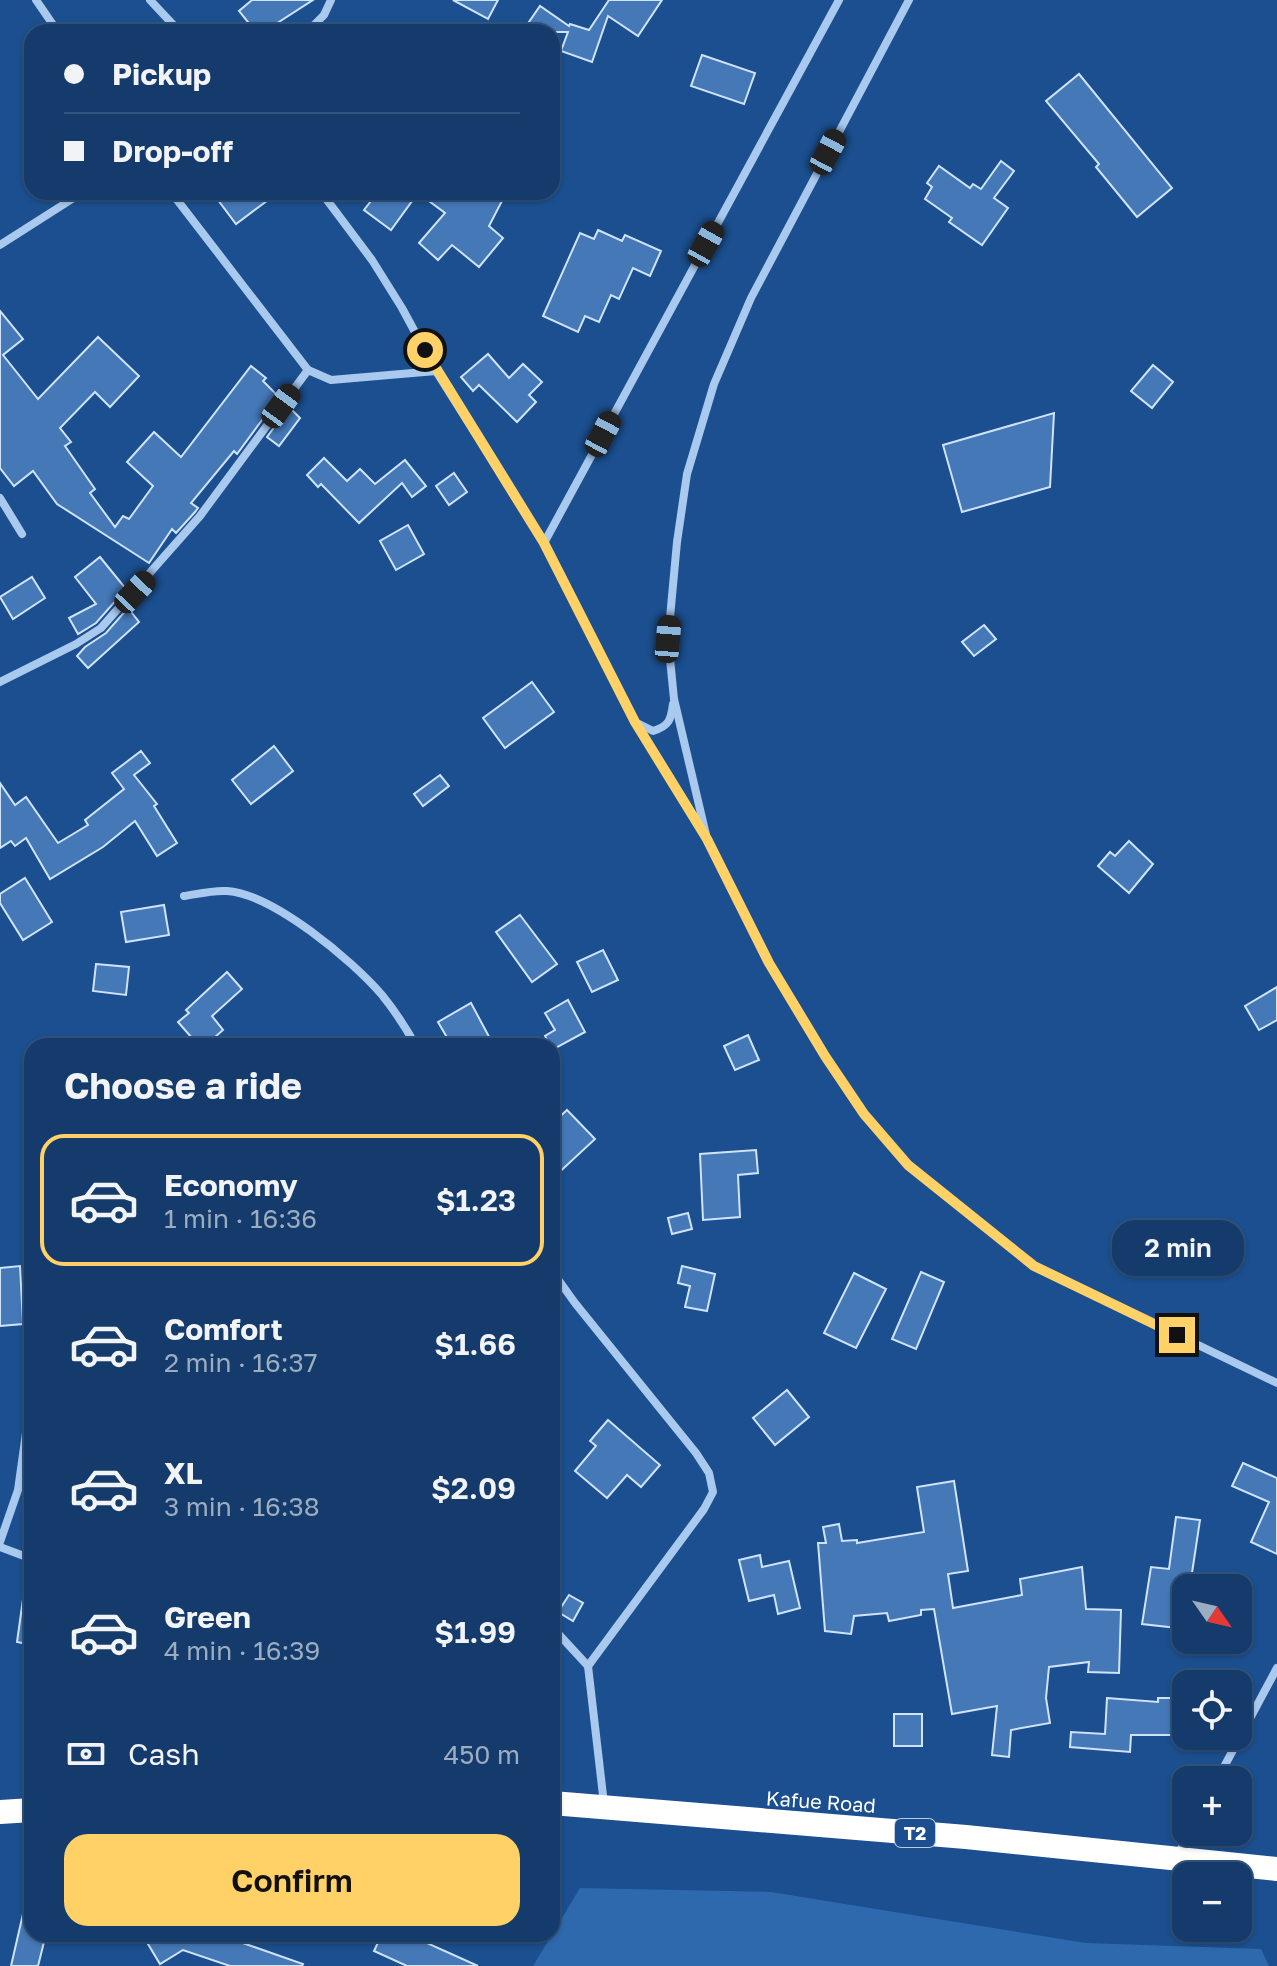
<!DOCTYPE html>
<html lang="en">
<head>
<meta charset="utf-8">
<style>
  :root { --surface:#143b6b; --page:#214673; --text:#f1f3f6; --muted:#9dadc1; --line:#33557e; --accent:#ffd166 }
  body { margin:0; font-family:"Golos Text",sans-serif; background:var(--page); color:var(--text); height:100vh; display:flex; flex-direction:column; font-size:30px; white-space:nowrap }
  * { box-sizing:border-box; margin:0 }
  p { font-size:26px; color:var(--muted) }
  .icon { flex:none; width:44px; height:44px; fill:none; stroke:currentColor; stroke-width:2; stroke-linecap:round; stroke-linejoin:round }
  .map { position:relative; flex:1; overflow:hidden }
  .panel { position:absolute; left:24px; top:1038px; width:536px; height:904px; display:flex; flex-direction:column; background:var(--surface); border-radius:24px; box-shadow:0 2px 6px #0004,0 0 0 2px var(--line) }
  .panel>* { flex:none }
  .banner { position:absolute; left:24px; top:24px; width:536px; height:176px; border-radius:24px; box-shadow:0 2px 6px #0004,0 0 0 2px var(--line); display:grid; align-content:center; height:176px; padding:0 40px; background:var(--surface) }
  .needle { width:52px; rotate:124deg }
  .tools { position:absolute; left:1172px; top:1574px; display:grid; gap:16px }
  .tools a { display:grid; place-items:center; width:80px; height:80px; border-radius:16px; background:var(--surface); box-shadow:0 2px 6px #0004,0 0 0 2px var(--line); font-size:40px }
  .end { position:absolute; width:36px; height:36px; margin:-18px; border:10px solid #ffd166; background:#111; box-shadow:0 0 0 4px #111 }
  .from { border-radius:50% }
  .bubble { position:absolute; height:56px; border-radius:24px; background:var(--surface); box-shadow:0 2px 6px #0004,0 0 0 2px var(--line); font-size:26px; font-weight:600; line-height:56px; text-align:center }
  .car { position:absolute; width:24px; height:48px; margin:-24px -12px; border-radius:10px; box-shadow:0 0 6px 2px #0007; background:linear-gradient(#222 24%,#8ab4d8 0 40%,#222 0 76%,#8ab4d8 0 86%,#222 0) }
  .banner b { display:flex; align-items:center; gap:28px; height:76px; font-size:30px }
  .banner b+b { border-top:2px solid var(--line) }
  .banner i { width:20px; height:20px; background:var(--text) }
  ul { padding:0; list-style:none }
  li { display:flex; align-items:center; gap:24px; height:132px; margin:0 16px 12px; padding:0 24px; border:4px solid transparent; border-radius:24px }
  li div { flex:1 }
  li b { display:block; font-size:30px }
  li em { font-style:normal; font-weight:600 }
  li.active { border-color:var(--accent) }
  li>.icon { width:72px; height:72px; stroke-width:1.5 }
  h2 { padding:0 40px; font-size:36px; line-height:96px }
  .pay { display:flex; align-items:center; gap:20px; height:88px; padding:0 40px; font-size:30px }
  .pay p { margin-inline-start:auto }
  .cta { display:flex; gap:16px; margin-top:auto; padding:16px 40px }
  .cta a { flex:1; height:92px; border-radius:24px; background:var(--accent); color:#111; font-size:32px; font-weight:600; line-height:92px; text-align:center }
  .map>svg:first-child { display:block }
  .green { fill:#2e69ad }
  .building { fill:#4478b7; stroke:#cfe3fa; stroke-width:2 }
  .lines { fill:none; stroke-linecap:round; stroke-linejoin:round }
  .street { stroke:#a9c9ee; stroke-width:8 }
  .highway { stroke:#fff; stroke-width:24 }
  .route { stroke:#ffd166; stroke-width:10 }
  .labels { text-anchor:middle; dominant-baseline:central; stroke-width:6; stroke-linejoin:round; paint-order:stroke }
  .shield { fill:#1b4f8f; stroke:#bbcadd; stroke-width:2 }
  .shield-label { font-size:18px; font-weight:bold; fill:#fff }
  .street-label { font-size:20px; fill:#fff; stroke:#1b4f8f }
</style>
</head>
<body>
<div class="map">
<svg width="1277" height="1966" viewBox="0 0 1277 1966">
  <rect width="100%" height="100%" fill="#1b4f8f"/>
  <path class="green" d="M580 1888 771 1892 1086 1943 1261 1949 1269 1966H533Z"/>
  <g class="building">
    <path d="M252 0H313L268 29 265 25 256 32 239 11Z"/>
    <path d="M453 0H498L488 19Z"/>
    <path d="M609 0H662L638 36 608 16 592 62 561 51 568 32H522L540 6 569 26 570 24 589 30Z"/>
    <path d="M702 55 755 73 744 104 691 86Z"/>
    <path d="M1079 74 1172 188 1137 217 1096 167 1099 164 1046 101Z"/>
    <path d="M1001 161 1014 171 994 198 1008 208 982 245 949 222 952 218 925 199 932 187 927 183 939 166 970 188 973 184 981 189Z"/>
    <path d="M212 192H279L236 224Z"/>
    <path d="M378 192H489L503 199 489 226 503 238 479 267 452 245 438 260 419 243 445 213 418 193 391 230 364 210Z"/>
    <path d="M598 230 622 241 625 235 661 251 650 276 633 268 619 299 611 295 599 322 585 316 578 332 543 316 580 233 594 239Z"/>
    <path d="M0 311 23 339 3 355 38 399 98 337 139 376 110 407 95 392 60 428 71 442 65 446 95 489 90 493 115 527 123 516 129 519 153 486 127 462 154 432 181 457 251 366 266 378 263 381 279 397 237 454 234 451 191 503 198 508 195 512 176 533 172 529 149 563 57 504 33 471 14 486 0 468Z"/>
    <path d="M488 354 509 378 523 364 542 382 529 395 536 402 517 422 479 385 473 391 461 377Z"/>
    <path d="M1153 365 1173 382 1152 408 1131 391Z"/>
    <path d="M289 407 300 418 279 446 267 437Z"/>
    <path d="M1054 413 1050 487 962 512 943 445Z"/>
    <path d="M324 458 347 481 360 469 375 484 405 460 426 486 412 497 402 483 359 523 321 484 318 487 307 475Z"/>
    <path d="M454 473 467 492 449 505 436 486Z"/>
    <path d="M408 525 424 554 396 570 380 541Z"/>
    <path d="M100 557 126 589 96 623 78 634 69 618 96 604 75 577Z"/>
    <path d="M32 577 45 598 13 619 0 597Z"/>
    <path d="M128 608 139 622 88 668 77 656 85 647 106 633Z"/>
    <path d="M984 625 996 639 974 656 962 642Z"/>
    <path d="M532 682 554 712 505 748 483 718Z"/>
    <path d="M274 746 293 771 251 804 232 780Z"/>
    <path d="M141 751 150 763 134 775 157 804 154 806 177 843 157 856 135 821 103 847 50 879 26 838 15 846 11 841 0 848V783L15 805 26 797 58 843 88 825 85 820 124 789 112 773Z"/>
    <path d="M440 775 449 786 423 806 414 794Z"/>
    <path d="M1129 841 1153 864 1129 893 1098 866 1110 852 1115 856Z"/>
    <path d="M25 878 52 922 23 940 0 903V894Z"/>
    <path d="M164 905 169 935 126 942 121 912Z"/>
    <path d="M520 915 557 964 532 982 496 932Z"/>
    <path d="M603 950 618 980 592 992 577 962Z"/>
    <path d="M96 964 129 967 126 995 93 991Z"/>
    <path d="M227 972 242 989 212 1016 223 1030 205 1046H199L178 1022 189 1013 186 1010Z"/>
    <path d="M1277 987V1020L1259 1030 1245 1006Z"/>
    <path d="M568 1000 585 1032 552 1050 545 1036 555 1030 545 1013Z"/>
    <path d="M471 1003 494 1046H452L438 1022Z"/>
    <path d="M748 1035 759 1060 735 1070 724 1046Z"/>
    <path d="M567 1110 595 1139 552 1179V1124Z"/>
    <path d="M756 1150 758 1173 738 1175 740 1217 703 1220 700 1154Z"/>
    <path d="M688 1213 692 1229 672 1234 668 1218Z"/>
    <path d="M20 1266 23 1324 0 1326V1268Z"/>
    <path d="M682 1266 715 1274 707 1311 685 1307 690 1286 678 1283Z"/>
    <path d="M921 1272 944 1282 916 1349 892 1339Z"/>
    <path d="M854 1273 886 1289 856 1348 824 1333Z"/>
    <path d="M787 1390 809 1417 775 1445 753 1418Z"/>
    <path d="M608 1420 660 1465 641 1487 627 1475 607 1498 575 1471 596 1446 590 1441Z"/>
    <path d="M1243 1463 1277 1478V1554L1251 1542 1269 1502 1232 1486Z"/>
    <path d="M954 1481 968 1571 948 1574 953 1608 1022 1595 1020 1579 1082 1567 1086 1609 1121 1610 1119 1673 1088 1672 1089 1662 1049 1667 1046 1698 1050 1723 1011 1730 1009 1757 992 1755 997 1706 952 1714 934 1609 921 1610V1615L889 1621 887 1613 854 1616 851 1634 825 1631 818 1543H826L823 1527 839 1524 842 1541 857 1540V1543L924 1532 917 1487Z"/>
    <path d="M1176 1517 1200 1520 1192 1573 1199 1574 1196 1588H1186V1629L1142 1624 1151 1567 1169 1569Z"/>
    <path d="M760 1555 762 1567 789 1561 800 1608 778 1614 774 1595 749 1601 739 1560Z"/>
    <path d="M569 1595 583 1603 573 1621 558 1612Z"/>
    <path d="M23 1599 32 1600V1645L17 1642Z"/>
    <path d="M1107 1698 1158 1702V1698H1178V1735H1131L1130 1752 1070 1747 1071 1732 1105 1734Z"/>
    <rect x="894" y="1714" width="28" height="32"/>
    <path d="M26 1901 32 1902V1934H46L38 1966H11Z"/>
    <path d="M142 1934H217L303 1964 302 1966H230L183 1950 160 1964Z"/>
    <path d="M382 1934H407L478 1966H407L374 1951Z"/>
  </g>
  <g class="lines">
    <g class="street">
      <path d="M36 0 58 32"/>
      <path d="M150 0 180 32"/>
      <path d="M909 0 751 298 714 384 687 474 677 542 668 639 674 699 707 839 769 963 825 1056 864 1114 908 1165 1034 1266 1277 1383"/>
      <path d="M307 32 324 15 331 0"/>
      <path d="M171 192 308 370"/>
      <path d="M321 192 372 260 402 308 436 371 544 543 635 722 702 832"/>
      <path d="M0 245 83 192"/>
      <path d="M0 498 22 534"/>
      <path d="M544 543 839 0"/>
      <path d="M0 682 76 644 101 628 200 516 308 370 331 380 436 371"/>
      <path d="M635 722 653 731C669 726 671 720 673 704"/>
      <path d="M184 896C197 894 213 890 227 891 273 894 352 960 382 995 395 1011 406 1028 416 1046"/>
      <path d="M552 1271 575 1303 696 1453 709 1473 713 1492 704 1509 588 1666"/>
      <path d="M0 1542 18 1490 32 1390"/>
      <path d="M0 1547 32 1559"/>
      <path d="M552 1627 588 1666 604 1804"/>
      <path d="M1217 1780 1277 1668"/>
      <path d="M1177 1856 1190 1832"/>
    </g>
    <g class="highway">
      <path d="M552 1803 966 1837 1277 1869"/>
      <path d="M0 1812 32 1810"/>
    </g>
  </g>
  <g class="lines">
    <path class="route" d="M425 350 544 543 635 722 707 839 769 963 825 1056 864 1114 908 1165 1034 1266 1177 1335"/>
  </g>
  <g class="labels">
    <rect class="shield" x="895" y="1819" width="40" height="28" rx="6"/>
    <g class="shield-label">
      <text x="915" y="1833">T2</text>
    </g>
    <g class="street-label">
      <text transform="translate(821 1801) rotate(4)">Kafue Road</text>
    </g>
  </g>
</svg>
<div class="tools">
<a><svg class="needle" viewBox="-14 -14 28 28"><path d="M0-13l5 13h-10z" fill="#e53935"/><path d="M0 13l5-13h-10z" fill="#9dadc1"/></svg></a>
<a><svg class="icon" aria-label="locate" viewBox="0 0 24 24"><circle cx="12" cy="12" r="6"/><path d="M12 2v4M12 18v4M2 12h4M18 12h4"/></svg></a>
<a>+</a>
<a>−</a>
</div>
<i class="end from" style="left:425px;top:350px"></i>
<i class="end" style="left:1177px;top:1335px"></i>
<div class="bubble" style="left:1112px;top:1220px;width:132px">2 min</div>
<i class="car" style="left:828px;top:152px;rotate:28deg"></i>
<i class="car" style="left:706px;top:244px;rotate:29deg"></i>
<i class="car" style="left:281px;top:406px;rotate:36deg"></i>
<i class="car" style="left:603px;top:434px;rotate:28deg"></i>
<i class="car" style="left:135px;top:592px;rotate:43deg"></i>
<i class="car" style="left:668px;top:639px;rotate:5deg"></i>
<div class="banner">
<b><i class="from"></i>Pickup</b>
<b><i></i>Drop-off</b>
</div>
<section class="panel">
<h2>Choose a ride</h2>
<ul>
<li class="active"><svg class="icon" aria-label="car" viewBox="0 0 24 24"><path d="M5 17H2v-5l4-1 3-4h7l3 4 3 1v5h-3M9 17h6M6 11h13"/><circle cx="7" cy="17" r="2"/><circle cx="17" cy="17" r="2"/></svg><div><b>Economy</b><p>1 min · 16:36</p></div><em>$1.23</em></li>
<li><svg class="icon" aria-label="car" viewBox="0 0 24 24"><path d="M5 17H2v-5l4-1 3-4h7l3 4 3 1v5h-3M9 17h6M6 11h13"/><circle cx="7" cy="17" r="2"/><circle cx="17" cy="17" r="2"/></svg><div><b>Comfort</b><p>2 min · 16:37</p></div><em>$1.66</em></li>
<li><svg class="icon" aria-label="car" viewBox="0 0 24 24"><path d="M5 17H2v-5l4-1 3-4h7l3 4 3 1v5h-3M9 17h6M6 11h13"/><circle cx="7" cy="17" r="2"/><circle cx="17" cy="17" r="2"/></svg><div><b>XL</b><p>3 min · 16:38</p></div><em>$2.09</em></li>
<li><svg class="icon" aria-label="car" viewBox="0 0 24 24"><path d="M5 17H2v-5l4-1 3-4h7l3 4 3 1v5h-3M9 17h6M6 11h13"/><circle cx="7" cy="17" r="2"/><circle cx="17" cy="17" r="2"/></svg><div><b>Green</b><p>4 min · 16:39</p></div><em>$1.99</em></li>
</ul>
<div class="pay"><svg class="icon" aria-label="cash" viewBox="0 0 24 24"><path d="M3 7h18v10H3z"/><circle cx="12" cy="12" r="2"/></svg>Cash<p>450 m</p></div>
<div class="cta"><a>Confirm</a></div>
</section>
</div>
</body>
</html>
